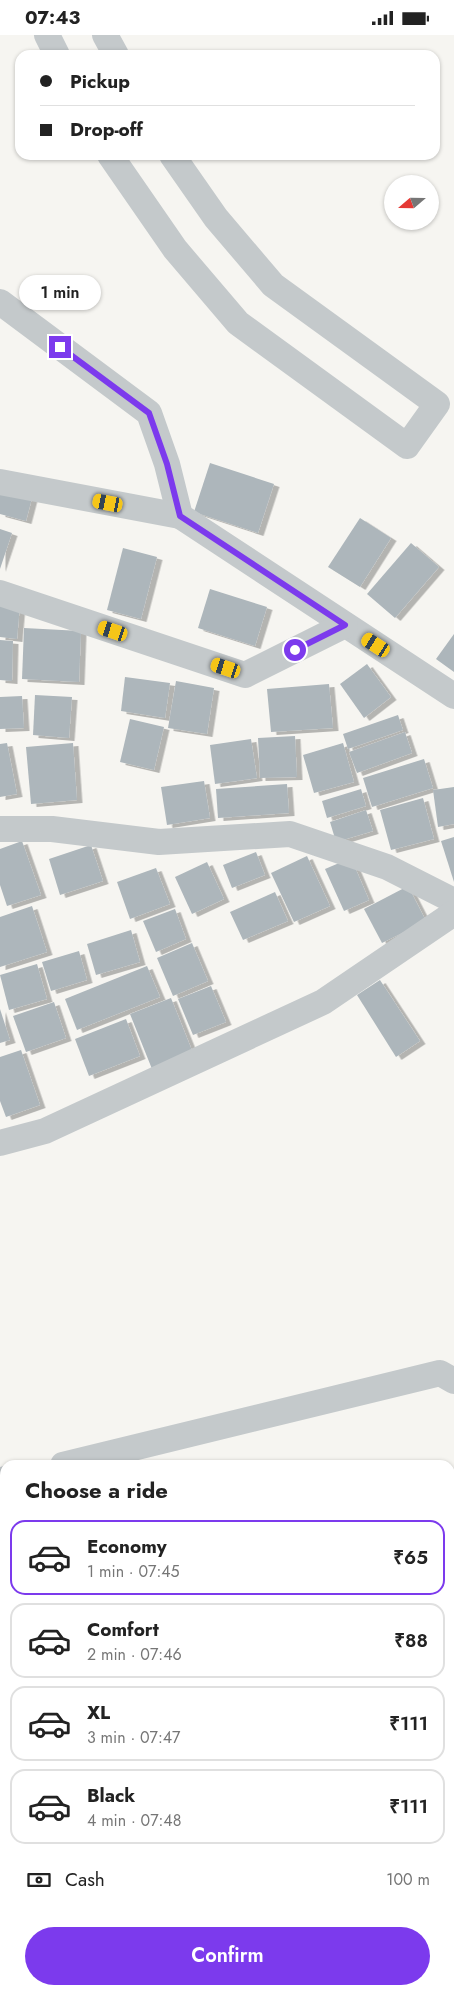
<!DOCTYPE html>
<html lang="en">
<head>
<meta charset="utf-8">
<style>
  :root { --surface:#fff; --page:#f6f6f6; --text:#222; --muted:#767676; --line:#e0e0e0; --accent:#7c3aed }
  body { margin:0; font-family:Jost,sans-serif; background:var(--page); color:var(--text); height:100vh; display:flex; flex-direction:column; font-size:19px; white-space:nowrap }
  * { box-sizing:border-box; margin:0 }
  p { font-size:16px; color:var(--muted) }
  .icon { flex:none; width:28px; height:28px; fill:none; stroke:currentColor; stroke-width:2; stroke-linecap:round; stroke-linejoin:round }
  .map { position:relative; flex:1; overflow:hidden }
  .sheet { position:absolute; left:0px; top:1425px; width:455px; height:535px; display:flex; flex-direction:column; background:var(--surface); border-radius:15px 15px 0 0; box-shadow:0 1px 4px #0004 }
  .sheet>* { flex:none }
  .guide { position:absolute; left:15px; top:15px; width:425px; height:110px; border-radius:15px; box-shadow:0 1px 4px #0004; display:grid; align-content:center; height:110px; padding:0 25px; background:var(--surface) }
  .needle { width:32px; rotate:250deg }
  .tools { position:absolute; left:384px; top:140px; display:grid; gap:10px }
  .tools a { display:grid; place-items:center; width:55px; height:55px; border-radius:50%; background:var(--surface); box-shadow:0 1px 4px #0004; font-size:25px }
  .end { position:absolute; width:22px; height:22px; margin:-11px; border:6px solid #7c3aed; background:#fff; box-shadow:0 0 0 2px #fff }
  .from { border-radius:50% }
  .bubble { position:absolute; height:35px; border-radius:18px; background:var(--surface); box-shadow:0 1px 4px #0004; font-size:16px; font-weight:600; line-height:35px; text-align:center }
  .car { position:absolute; width:15px; height:30px; margin:-15px -8px; border-radius:6px; box-shadow:0 0 4px 1px #0007; background:linear-gradient(#f5c518 24%,#345 0 40%,#f5c518 0 76%,#345 0 86%,#f5c518 0) }
  .guide b { display:flex; align-items:center; gap:18px; height:48px; font-size:19px }
  .guide b+b { border-top:1px solid var(--line) }
  .guide i { width:12px; height:12px; background:var(--text) }
  ul { padding:0; list-style:none }
  li { display:flex; align-items:center; gap:15px; height:75px; margin:0 10px 8px; padding:0 15px; border:2px solid var(--line); border-radius:15px }
  li div { flex:1 }
  li b { display:block; font-size:19px }
  li em { font-style:normal; font-weight:600 }
  li.on { border-color:var(--accent) }
  li>.icon { width:45px; height:45px; stroke-width:1.5 }
  h2 { padding:0 25px; font-size:22px; line-height:60px }
  .pay { display:flex; align-items:center; gap:12px; height:55px; padding:0 25px; font-size:19px }
  .pay p { margin-inline-start:auto }
  .button { display:flex; gap:10px; margin-top:auto; padding:10px 25px }
  .button a { flex:1; height:58px; border-radius:30px; background:var(--accent); color:#fff; font-size:20px; font-weight:600; line-height:58px; text-align:center }
  .status { display:flex; justify-content:space-between; align-items:center; height:35px; padding:0 25px; background:var(--surface); direction:ltr }
  .status svg { height:14px; fill:currentColor }
  .map>svg:first-child { display:block }
  .building { fill:#adb6bb; filter:url(#shadow) }
  .lines { fill:none; stroke-linecap:round; stroke-linejoin:round }
  .minor { stroke:#c4c9cb; stroke-width:26 }
  .tertiary { stroke:#c4c9cb; stroke-width:28 }
  .route { stroke:#7c3aed; stroke-width:6 }
</style>
</head>
<body>
<div class="status"><b>07:43</b><svg viewBox="0 0 49 12"><path d="M0 12V9h3v3zM5 12V6h3v6zM10 12V3h3v9zM15 12V0h3v12zM26 1h20v11H26zM47 4h2v5h-2z"/></svg></div>
<div class="map">
<svg width="454" height="1960" viewBox="0 0 454 1960">
  <defs>
    <filter id="shadow"><feDropShadow dx="5.5" dy="3" stdDeviation="0" flood-color="#0004"/></filter>
  </defs>
  <rect width="100%" height="100%" fill="#f6f5f1"/>
  <g class="building">
    <path d="M210 428 274 449 258 498 194 477Z"/>
    <path d="M0 455 32 463 26 486 0 479Z"/>
    <path d="M360 483 391 503 360 552 328 532Z"/>
    <path d="M0 494 12 498 0 534Z"/>
    <path d="M411 508 439 532 395 583 367 559Z"/>
    <path d="M123 513 157 522 141 584 107 575Z"/>
    <path d="M210 554 267 572 255 611 198 593Z"/>
    <path d="M0 568 20 570 17 604 0 602Z"/>
    <path d="M24 593 81 596 79 647 22 644Z"/>
    <path d="M454 599V637L436 624Z"/>
    <path d="M0 605 13 606 12 646 0 645Z"/>
    <path d="M367 629 391 662 364 683 340 649Z"/>
    <path d="M125 642 170 648 165 683 121 676Z"/>
    <path d="M176 646 214 653 207 699 168 693Z"/>
    <path d="M329 649 333 693 271 697 267 654Z"/>
    <path d="M35 660 72 662 69 703 33 700Z"/>
    <path d="M22 661 24 693 0 694V662Z"/>
    <path d="M398 680 403 695 348 714 343 699Z"/>
    <path d="M130 684 164 692 154 735 120 727Z"/>
    <path d="M405 697 412 718 357 738 349 717Z"/>
    <path d="M295 701 297 742 260 743 258 703Z"/>
    <path d="M251 704 257 743 215 749 210 710Z"/>
    <path d="M7 708 17 759 0 762V709Z"/>
    <path d="M73 708 77 765 31 769 26 712Z"/>
    <path d="M343 708 354 747 314 758 303 720Z"/>
    <path d="M424 724 433 753 372 772 363 743Z"/>
    <path d="M204 746 210 783 167 790 161 752Z"/>
    <path d="M287 749 289 778 218 783 216 754Z"/>
    <path d="M454 752V789L438 792 433 755Z"/>
    <path d="M361 754 366 771 327 783 322 766Z"/>
    <path d="M423 763 434 804 391 815 380 775Z"/>
    <path d="M366 775 373 796 336 807 330 787Z"/>
    <path d="M454 802V847L441 806Z"/>
    <path d="M22 806 41 860 7 871 0 850V814Z"/>
    <path d="M91 810 103 846 60 860 49 824Z"/>
    <path d="M256 817 265 840 232 853 223 830Z"/>
    <path d="M307 821 330 871 294 887 271 838Z"/>
    <path d="M351 823 369 865 344 876 325 834Z"/>
    <path d="M207 827 224 864 192 879 175 842Z"/>
    <path d="M156 833 170 869 130 884 117 847Z"/>
    <path d="M408 851 426 886 382 908 364 874Z"/>
    <path d="M275 857 288 886 243 905 230 877Z"/>
    <path d="M32 871 47 917 0 932V882Z"/>
    <path d="M175 874 186 904 156 917 143 886Z"/>
    <path d="M131 895 140 927 96 940 87 909Z"/>
    <path d="M192 908 208 946 173 961 157 923Z"/>
    <path d="M79 916 87 945 51 956 42 927Z"/>
    <path d="M37 929 47 964 9 975 0 940Z"/>
    <path d="M147 931 160 962 77 995 65 964Z"/>
    <path d="M380 945 420 1006 396 1022 357 960Z"/>
    <path d="M211 951 226 987 193 1000 178 964Z"/>
    <path d="M171 963 193 1018 152 1034 130 979Z"/>
    <path d="M54 967 66 1003 26 1017 13 981Z"/>
    <path d="M0 974 10 1005 0 1008Z"/>
    <path d="M126 984 140 1021 89 1041 75 1004Z"/>
    <path d="M21 1015 40 1070 6 1082 0 1066V1022Z"/>
  </g>
  <g class="lines">
    <g class="minor">
      <path d="M47 0 57 20"/>
      <path d="M105 0 116 20"/>
      <path d="M110 120 175 214 238 288 407 411 437 369 273 250 216 183 172 120"/>
      <path d="M0 267 149 378 167 429 180 481 454 661"/>
      <path d="M0 447 180 481"/>
      <path d="M0 558 245 640 345 590"/>
      <path d="M0 794H52L159 807 290 799 387 832 454 866"/>
      <path d="M0 1108 45 1096 323 967 454 878"/>
      <path d="M63 1430 440 1338 454 1346"/>
      <path d="M0 1446 5 1444"/>
    </g>
    <g class="tertiary">
      <path d="M450 1880 454 1877"/>
      <path d="M359 1955 361 1960"/>
      <path d="M198 1960 218 1955"/>
    </g>
  </g>
  <g class="lines">
    <path class="route" d="M60 312 149 378 167 429 180 481 345 590 295 615"/>
  </g>
</svg>
<div class="tools">
<a><svg class="needle" viewBox="-14 -14 28 28"><path d="M0-13l5 13h-10z" fill="#e53935"/><path d="M0 13l5-13h-10z" fill="#767676"/></svg></a>
</div>
<i class="end from" style="left:295px;top:615px"></i>
<i class="end" style="left:60px;top:312px"></i>
<div class="bubble" style="left:19px;top:240px;width:82px">1 min</div>
<i class="car" style="left:108px;top:468px;rotate:281deg"></i>
<i class="car" style="left:113px;top:596px;rotate:288deg"></i>
<i class="car" style="left:376px;top:610px;rotate:303deg"></i>
<i class="car" style="left:226px;top:633px;rotate:288deg"></i>
<div class="guide">
<b><i class="from"></i>Pickup</b>
<b><i></i>Drop-off</b>
</div>
<section class="sheet">
<h2>Choose a ride</h2>
<ul>
<li class="on"><svg class="icon" aria-label="car" viewBox="0 0 24 24"><path d="M5 17H2v-5l4-1 3-4h7l3 4 3 1v5h-3M9 17h6M6 11h13"/><circle cx="7" cy="17" r="2"/><circle cx="17" cy="17" r="2"/></svg><div><b>Economy</b><p>1 min · 07:45</p></div><em>₹65</em></li>
<li><svg class="icon" aria-label="car" viewBox="0 0 24 24"><path d="M5 17H2v-5l4-1 3-4h7l3 4 3 1v5h-3M9 17h6M6 11h13"/><circle cx="7" cy="17" r="2"/><circle cx="17" cy="17" r="2"/></svg><div><b>Comfort</b><p>2 min · 07:46</p></div><em>₹88</em></li>
<li><svg class="icon" aria-label="car" viewBox="0 0 24 24"><path d="M5 17H2v-5l4-1 3-4h7l3 4 3 1v5h-3M9 17h6M6 11h13"/><circle cx="7" cy="17" r="2"/><circle cx="17" cy="17" r="2"/></svg><div><b>XL</b><p>3 min · 07:47</p></div><em>₹111</em></li>
<li><svg class="icon" aria-label="car" viewBox="0 0 24 24"><path d="M5 17H2v-5l4-1 3-4h7l3 4 3 1v5h-3M9 17h6M6 11h13"/><circle cx="7" cy="17" r="2"/><circle cx="17" cy="17" r="2"/></svg><div><b>Black</b><p>4 min · 07:48</p></div><em>₹111</em></li>
</ul>
<div class="pay"><svg class="icon" aria-label="cash" viewBox="0 0 24 24"><path d="M3 7h18v10H3z"/><circle cx="12" cy="12" r="2"/></svg>Cash<p>100 m</p></div>
<div class="button"><a>Confirm</a></div>
</section>
</div>
</body>
</html>
